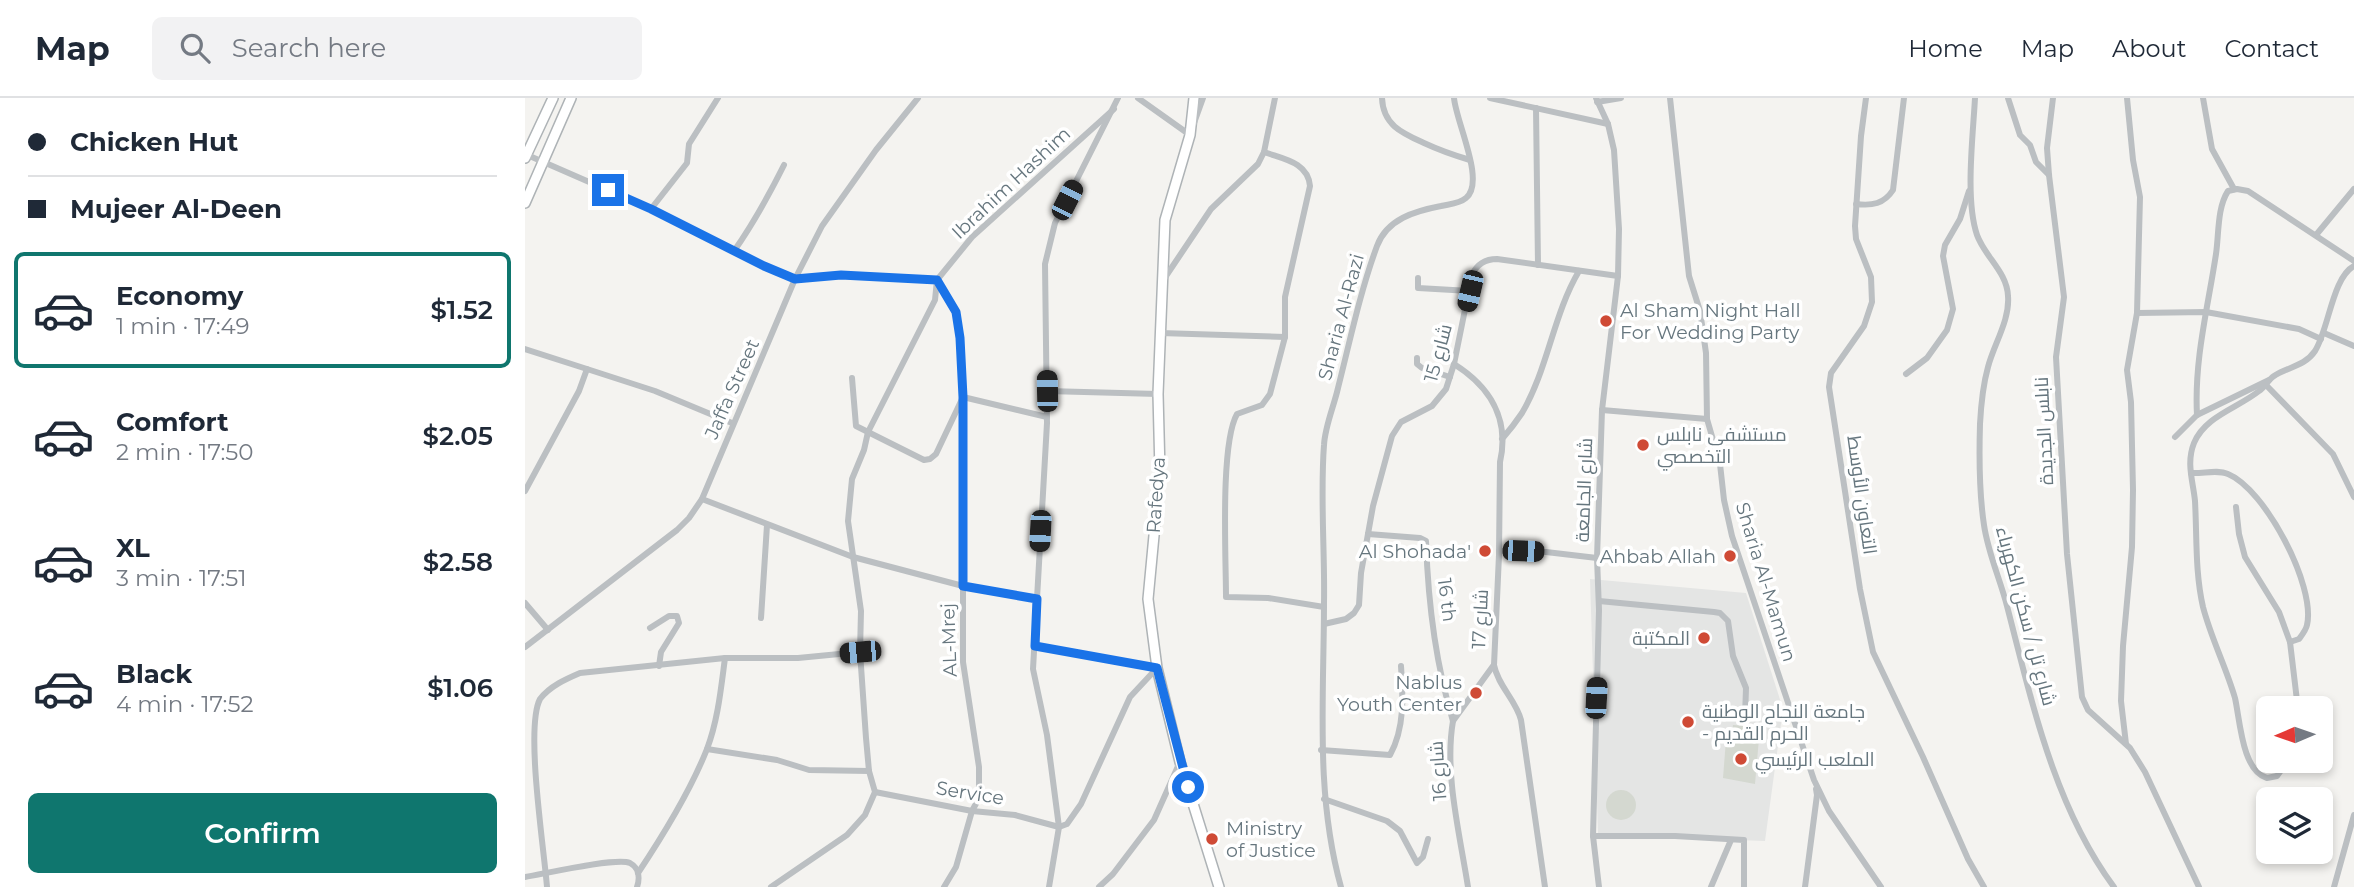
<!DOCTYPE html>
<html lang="en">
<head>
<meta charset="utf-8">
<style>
  :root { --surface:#fff; --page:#f2f2f3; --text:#1f2937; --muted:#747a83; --line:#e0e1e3; --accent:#0f766e }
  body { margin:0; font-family:Montserrat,Cairo,sans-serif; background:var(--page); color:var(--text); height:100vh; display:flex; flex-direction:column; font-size:26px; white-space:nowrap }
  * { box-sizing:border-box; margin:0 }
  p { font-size:23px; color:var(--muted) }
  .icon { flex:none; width:38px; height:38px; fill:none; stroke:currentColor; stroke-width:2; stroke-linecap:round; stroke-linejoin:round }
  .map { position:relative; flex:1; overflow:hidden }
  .drawer { display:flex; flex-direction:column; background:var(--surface); width:525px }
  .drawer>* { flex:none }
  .banner { display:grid; align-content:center; height:154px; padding:0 28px; background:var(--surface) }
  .needle { width:46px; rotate:268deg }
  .tools { position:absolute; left:1731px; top:598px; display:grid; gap:14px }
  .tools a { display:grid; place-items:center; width:77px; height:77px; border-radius:10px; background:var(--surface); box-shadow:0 4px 10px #0003; font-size:35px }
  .end { position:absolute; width:32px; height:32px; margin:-16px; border:9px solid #1a73e8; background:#fff; box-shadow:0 0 0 4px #fff }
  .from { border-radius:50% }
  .car { position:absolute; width:21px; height:42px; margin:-21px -10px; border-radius:9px; box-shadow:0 0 5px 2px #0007; background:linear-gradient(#222 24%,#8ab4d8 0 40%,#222 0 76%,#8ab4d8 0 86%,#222 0) }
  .banner b { display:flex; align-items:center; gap:24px; height:66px; font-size:26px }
  .banner b+b { border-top:2px solid var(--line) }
  .banner i { width:18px; height:18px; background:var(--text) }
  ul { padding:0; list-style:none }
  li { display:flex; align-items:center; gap:21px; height:116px; margin:0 14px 10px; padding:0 14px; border:4px solid transparent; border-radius:10px }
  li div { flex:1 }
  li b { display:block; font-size:26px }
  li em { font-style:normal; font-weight:600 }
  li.on { border-color:var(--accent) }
  li>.icon { width:63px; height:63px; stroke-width:1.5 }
  .cta { display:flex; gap:14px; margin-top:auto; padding:14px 28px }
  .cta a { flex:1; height:80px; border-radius:10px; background:var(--accent); color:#fff; font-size:28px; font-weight:600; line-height:80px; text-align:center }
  header { display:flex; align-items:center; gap:42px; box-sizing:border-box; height:98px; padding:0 35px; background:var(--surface); border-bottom:2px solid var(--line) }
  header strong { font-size:33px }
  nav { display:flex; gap:38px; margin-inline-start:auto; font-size:24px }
  .search { width:490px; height:63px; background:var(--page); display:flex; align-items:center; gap:18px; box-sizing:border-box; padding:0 24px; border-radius:10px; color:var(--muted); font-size:26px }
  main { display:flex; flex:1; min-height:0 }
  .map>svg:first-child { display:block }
  .built { fill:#e4e5e4 }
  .green { fill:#d4d8d0 }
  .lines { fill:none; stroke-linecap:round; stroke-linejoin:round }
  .secondary-casing { stroke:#aeb3b6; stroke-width:12 }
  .minor { stroke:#bbbfc2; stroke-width:6 }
  .secondary { stroke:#fff; stroke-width:9 }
  .route { stroke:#1a73e8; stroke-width:9 }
  .poi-dot { fill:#cf4a35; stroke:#fff; stroke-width:2.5 }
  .labels { text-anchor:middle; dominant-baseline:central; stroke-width:7; stroke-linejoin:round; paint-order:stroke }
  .street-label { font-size:19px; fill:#66767e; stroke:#fff }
  .poi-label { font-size:19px; fill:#66767e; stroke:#fff; text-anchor:start }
</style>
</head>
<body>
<header>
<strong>Map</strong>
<div class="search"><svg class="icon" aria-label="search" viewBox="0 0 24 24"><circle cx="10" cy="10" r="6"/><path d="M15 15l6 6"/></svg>Search here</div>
<nav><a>Home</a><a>Map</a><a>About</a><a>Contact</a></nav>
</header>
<main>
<section class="drawer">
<div class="banner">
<b><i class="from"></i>Chicken Hut</b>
<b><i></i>Mujeer Al-Deen</b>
</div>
<ul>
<li class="on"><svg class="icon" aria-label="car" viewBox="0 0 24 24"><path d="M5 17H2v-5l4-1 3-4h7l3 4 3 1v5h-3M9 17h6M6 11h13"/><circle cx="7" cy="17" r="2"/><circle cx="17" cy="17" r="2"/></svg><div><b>Economy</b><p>1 min · 17:49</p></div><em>$1.52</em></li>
<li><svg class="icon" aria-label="car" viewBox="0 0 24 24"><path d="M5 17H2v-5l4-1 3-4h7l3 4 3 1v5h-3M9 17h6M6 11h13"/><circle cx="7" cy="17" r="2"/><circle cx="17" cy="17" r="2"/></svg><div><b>Comfort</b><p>2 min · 17:50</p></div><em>$2.05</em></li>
<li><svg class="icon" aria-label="car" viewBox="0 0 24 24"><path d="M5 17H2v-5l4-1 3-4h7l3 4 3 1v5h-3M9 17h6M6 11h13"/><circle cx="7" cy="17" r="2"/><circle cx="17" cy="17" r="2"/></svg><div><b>XL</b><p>3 min · 17:51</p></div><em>$2.58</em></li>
<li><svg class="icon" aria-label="car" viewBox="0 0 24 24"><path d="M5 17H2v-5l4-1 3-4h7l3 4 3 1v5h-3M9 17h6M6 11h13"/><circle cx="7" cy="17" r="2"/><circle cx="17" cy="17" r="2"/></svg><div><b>Black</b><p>4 min · 17:52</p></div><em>$1.06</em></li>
</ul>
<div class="cta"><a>Confirm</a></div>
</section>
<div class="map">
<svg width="1829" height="789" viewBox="0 0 1829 789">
  <rect width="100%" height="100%" fill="#f4f3f0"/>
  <path class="built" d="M1065 481 1221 495 1258 611 1240 743 1073 737Z"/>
  <g class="green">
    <path d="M1208 627 1235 629 1230 686 1198 680 1201 642H1206Z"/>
    <circle cx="1096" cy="707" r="15"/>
  </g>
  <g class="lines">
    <g class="secondary-casing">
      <g id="secondary">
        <path d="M669 0 665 37 640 122 633 296 635 374 623 501 632 570 655 664 694 789"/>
        <path d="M0 60 28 0"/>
        <path d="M0 105 46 0"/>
      </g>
    </g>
    <g class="minor">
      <path d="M613 0 665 37V35"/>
      <path d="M857 0C858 27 877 35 899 45 914 52 928 57 945 62"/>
      <path d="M965 0 1083 26"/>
      <path d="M1071 0 1083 26 1089 52 1094 131 1093 178 1077 312 1072 460 1074 512 1068 738 1074 789"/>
      <path d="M1145 0 1164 178 1175 213 1181 255 1182 321 1195 366 1199 402 1207 438 1289 682 1304 713 1356 789"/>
      <path d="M1341 0 1336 38 1330 128 1331 141 1346 179 1347 204 1339 228 1306 275 1304 289 1335 491 1348 554 1398 659 1443 761 1459 789"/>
      <path d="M1450 0C1448 38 1440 102 1452 137 1460 159 1482 174 1483 198 1485 222 1469 246 1463 269 1458 287 1456 307 1455 326 1454 359 1454 394 1459 427 1463 455 1475 481 1482 508 1507 604 1529 708 1589 789"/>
      <path d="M1483 0 1495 37 1505 47 1511 64 1524 77"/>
      <path d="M1528 0 1522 50 1524 77 1539 199 1531 259 1542 456 1557 599 1563 612 1605 650 1620 674 1674 789"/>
      <path d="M1678 0 1687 51 1709 91"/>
      <path d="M1072 4 1096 0"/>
      <path d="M1011 10 1013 167"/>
      <path d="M669 25 678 0"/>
      <path d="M739 54C758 61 783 64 785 88L760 199V239L745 296 737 307 712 316C695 346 701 460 701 499L743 500 799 509"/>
      <path d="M0 56 126 111 239 168 270 181 316 177 412 182 431 214 435 240 438 299V564L454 669V700L447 713 431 769 419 789"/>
      <path d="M1331 106C1347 108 1359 106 1368 92L1379 0"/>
      <path d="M126 111 162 65 164 46 193 0"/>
      <path d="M1791 137 1829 91"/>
      <path d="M209 153C228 126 244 97 259 67"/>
      <path d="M893 180V190L945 193"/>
      <path d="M639 181 686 111 733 66 739 54 750 0"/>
      <path d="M1612 215 1681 214 1774 231 1796 241"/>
      <path d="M635 235 760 239"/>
      <path d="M1799 235 1829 248"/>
      <path d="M0 251 62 271"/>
      <path d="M892 260V266L897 270 925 279"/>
      <path d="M929 266C964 288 985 320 975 364L974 457 969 567C973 588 991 602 996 622L1020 789"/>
      <path d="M1381 276 1402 260 1422 232 1428 211 1418 158 1420 147 1435 121 1444 93"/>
      <path d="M327 280 331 328 399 362 405 361 411 356 438 299 522 319"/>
      <path d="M1741 287 1808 356 1829 399"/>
      <path d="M522 293 633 296"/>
      <path d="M1077 312 1182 321"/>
      <path d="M1672 317C1669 262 1683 209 1691 156 1694 136 1692 110 1703 93L1712 91 1723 93 1829 163"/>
      <path d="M1650 339 1672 317 1744 282"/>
      <path d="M977 341C984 333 991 324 997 315 1023 271 1028 217 1054 173"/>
      <path d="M1666 375C1678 376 1692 371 1703 376 1740 391 1791 488 1782 527 1781 532 1777 537 1774 541L1765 544"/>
      <path d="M0 393 54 293 62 271 130 293 207 325"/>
      <path d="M177 401 328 459 438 488 512 501"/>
      <path d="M1711 409 1714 436 1720 459 1754 514 1765 544 1773 611"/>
      <path d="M843 436 895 440 901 443C903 503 910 564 928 623"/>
      <path d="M974 453 1021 454 1072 460"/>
      <path d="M1074 503 1189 514 1195 515 1203 523 1208 558 1221 590 1220 619H1224"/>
      <path d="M0 505 23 532"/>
      <path d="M236 520 242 427"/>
      <path d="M799 526 821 521 829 515 834 507 836 475 848 408 867 338 876 324 907 308 921 291 929 266 947 177C952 166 960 161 972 161L1093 178"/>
      <path d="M125 530 144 518H152L154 525 136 554 134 568"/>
      <path d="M510 548 632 570"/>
      <path d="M0 549 152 432 164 420 177 401 270 181 297 128 351 52 393 0"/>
      <path d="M1601 646 1596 603 1598 548 1607 449 1608 392 1606 304 1602 272 1612 215 1615 99 1608 62 1602 0"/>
      <path d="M182 651 252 662 284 672 344 673"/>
      <path d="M796 652 865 657C880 630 878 598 876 568"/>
      <path d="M1763 663 1752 678 1742 680C1717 673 1715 622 1710 600 1701 569 1686 540 1678 509 1670 474 1672 439 1670 403 1668 383 1661 365 1669 345 1680 318 1713 310 1734 293 1740 289 1743 282 1749 278 1763 269 1780 268 1790 253 1804 231 1807 180 1829 168"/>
      <path d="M350 694 447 713 490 717 534 729 542 726 556 706 605 599 632 570"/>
      <path d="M799 701 862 723 875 733 892 765 898 759 903 741"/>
      <path d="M1068 738H1150L1219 742V789"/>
      <path d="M113 775C139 736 165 694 182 651 193 622 196 590 200 560"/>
      <path d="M0 779C19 776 91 759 105 765 114 770 115 780 112 789"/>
      <path d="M22 789C19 750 0 630 15 601 25 588 41 581 55 575L200 560H273L335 554"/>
      <path d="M246 789 322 737 340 717 350 694 344 673 341 640 335 554 336 513 323 423 327 381 339 352 343 334 410 202 412 182 447 139 589 11"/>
      <path d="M524 789 534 729 522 637 508 571 522 325 520 166 530 125 593 0"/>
      <path d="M574 789 588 776 629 722 654 666"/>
      <path d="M816 789C790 696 799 601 799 505 800 453 795 399 799 347 800 328 809 308 813 290 825 243 835 194 852 148 862 121 890 113 916 108 924 106 934 106 941 100 961 84 931 24 929 0"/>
      <path d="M943 789C935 737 919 675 928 623L968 568"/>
      <path d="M1186 789 1206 742"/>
      <path d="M1280 789 1292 697 1291 691"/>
      <path d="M1809 789 1829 717"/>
    </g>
    <use href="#secondary" class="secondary"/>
  </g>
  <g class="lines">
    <path class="route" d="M83 92 126 111 239 168 270 181 316 177 412 182 431 214 435 240 438 299V488L512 501 510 548 632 570 663 689"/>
  </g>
  <g class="poi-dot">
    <circle cx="1081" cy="223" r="7"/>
    <circle cx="1118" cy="347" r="7"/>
    <circle cx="960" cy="453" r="7"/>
    <circle cx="1205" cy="458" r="7"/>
    <circle cx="1179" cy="540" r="7"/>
    <circle cx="951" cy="595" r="7"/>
    <circle cx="1163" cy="624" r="7"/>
    <circle cx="1216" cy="661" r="7"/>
    <circle cx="687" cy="741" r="7"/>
  </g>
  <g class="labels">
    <g class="street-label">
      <text transform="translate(486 85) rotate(-43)">Ibrahim Hashim</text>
      <text transform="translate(816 219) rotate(-75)">Sharia Al-Razi</text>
      <text transform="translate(913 255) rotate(-75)">شارع 15</text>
      <text transform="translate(207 291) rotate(-66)">Jaffa Street</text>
      <text transform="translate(1519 333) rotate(-93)">نابلس الجديدة</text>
      <text transform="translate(1059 392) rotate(-88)">شارع الجامعة</text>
      <text transform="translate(631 397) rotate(-86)">Rafedya</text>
      <text transform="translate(1337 397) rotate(82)">التعاون الأوسط</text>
      <text transform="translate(1241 484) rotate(73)">Sharia Al-Mamun</text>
      <text transform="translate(922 502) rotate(83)">16 th</text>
      <text transform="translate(1501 518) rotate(75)">شارع تل / سكن الكهرباء</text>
      <text transform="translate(955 521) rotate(-87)">شارع 17</text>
      <text transform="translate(424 542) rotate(-92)">AL-Mrej</text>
      <text transform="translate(913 673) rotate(-94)">شارع 16</text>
      <text transform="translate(445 695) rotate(9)">Service</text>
    </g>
    <g class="poi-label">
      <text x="1095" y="212">Al Sham Night Hall<tspan x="1095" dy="22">For Wedding Party</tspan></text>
      <text x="1132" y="336">مستشفى نابلس<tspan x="1132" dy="22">التخصصي</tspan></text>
      <text x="946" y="453" text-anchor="end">Al Shohada'</text>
      <text x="1191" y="458" text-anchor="end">Ahbab Allah</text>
      <text x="1165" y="540" text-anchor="end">المكتبة</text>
      <text x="937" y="584" text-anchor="end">Nablus<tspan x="937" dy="22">Youth Center</tspan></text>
      <text x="1177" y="613">جامعة النجاح الوطنية<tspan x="1177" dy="22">- الحرم القديم</tspan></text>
      <text x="1230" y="661">الملعب الرئيسي</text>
      <text x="701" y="730">Ministry<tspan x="701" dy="22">of Justice</tspan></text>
    </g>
  </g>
</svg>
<div class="tools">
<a><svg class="needle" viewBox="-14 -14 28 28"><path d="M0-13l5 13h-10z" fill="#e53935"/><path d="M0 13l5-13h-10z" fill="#747a83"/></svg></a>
<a><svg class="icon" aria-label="layers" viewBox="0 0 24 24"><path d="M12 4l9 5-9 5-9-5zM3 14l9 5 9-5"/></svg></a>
</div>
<i class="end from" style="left:663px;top:689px"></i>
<i class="end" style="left:83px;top:92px"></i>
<i class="car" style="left:542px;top:102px;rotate:27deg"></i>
<i class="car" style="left:945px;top:193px;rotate:193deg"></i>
<i class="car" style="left:522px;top:293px;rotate:359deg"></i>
<i class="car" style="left:515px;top:433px;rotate:183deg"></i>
<i class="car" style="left:998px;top:453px;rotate:92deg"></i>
<i class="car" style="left:335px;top:554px;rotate:265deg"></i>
<i class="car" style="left:1071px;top:600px;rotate:3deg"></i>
</div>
</main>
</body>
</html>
